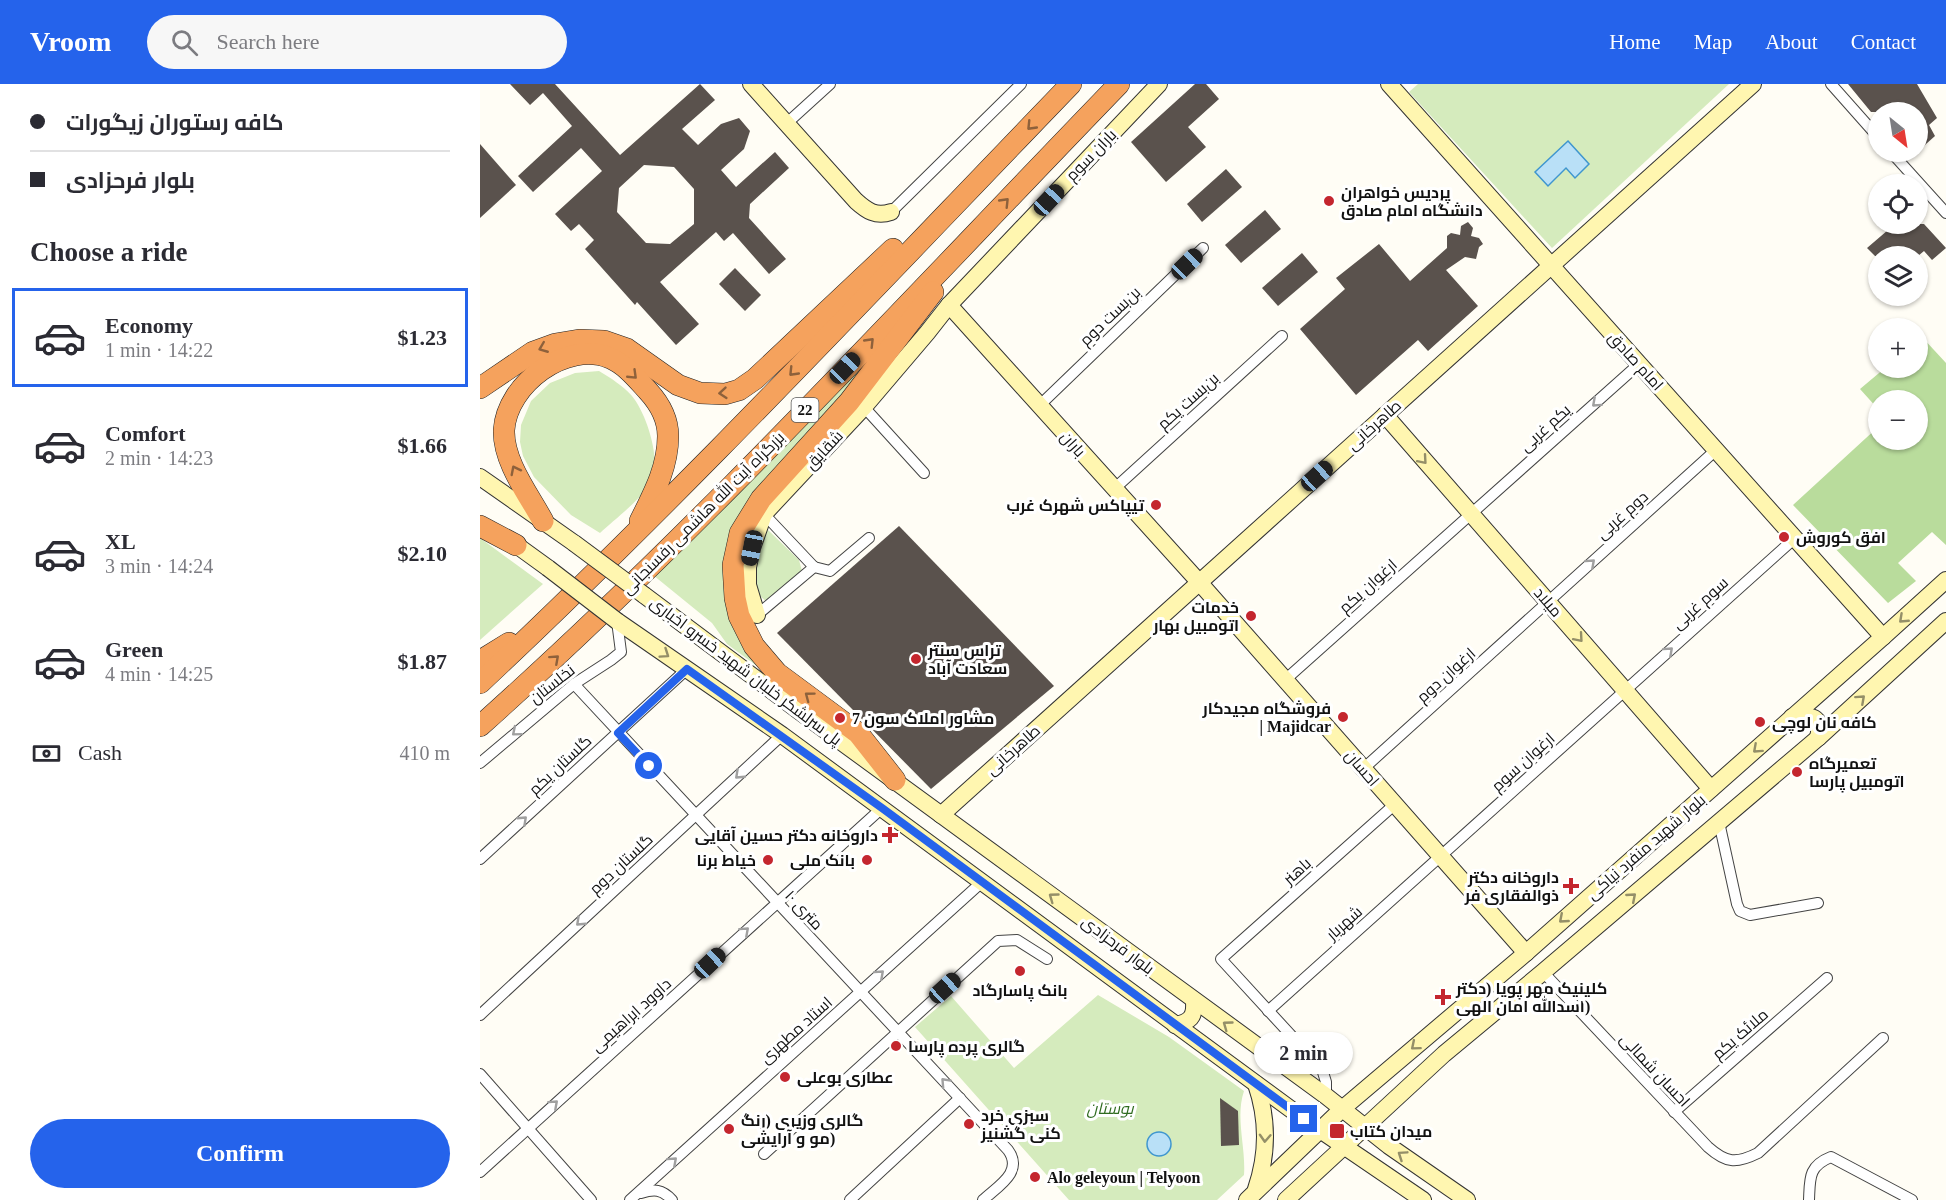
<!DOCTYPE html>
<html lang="en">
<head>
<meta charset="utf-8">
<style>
  :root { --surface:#fff; --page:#f7f7f7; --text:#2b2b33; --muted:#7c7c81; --line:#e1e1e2; --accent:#2563eb }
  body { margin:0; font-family:"Times New Roman",Cairo,serif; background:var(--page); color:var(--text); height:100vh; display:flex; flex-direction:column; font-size:22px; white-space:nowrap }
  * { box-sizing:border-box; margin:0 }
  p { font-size:20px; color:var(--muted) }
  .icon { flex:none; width:33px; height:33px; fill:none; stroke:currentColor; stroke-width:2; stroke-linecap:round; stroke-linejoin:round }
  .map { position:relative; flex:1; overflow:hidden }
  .sheet { display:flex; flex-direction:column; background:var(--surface); width:480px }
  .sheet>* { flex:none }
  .guide { display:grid; align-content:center; height:132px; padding:0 30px; background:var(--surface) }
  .needle { width:39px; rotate:150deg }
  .buttons { position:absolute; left:1388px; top:18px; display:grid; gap:12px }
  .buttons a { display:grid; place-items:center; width:60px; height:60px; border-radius:50%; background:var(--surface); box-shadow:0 2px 4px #0004; font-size:30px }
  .end { position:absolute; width:27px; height:27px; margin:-14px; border:8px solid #2563eb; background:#fff; box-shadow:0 0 0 3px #fff }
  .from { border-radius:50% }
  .bubble { position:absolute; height:42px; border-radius:21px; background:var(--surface); box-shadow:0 2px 4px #0004; font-size:20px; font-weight:800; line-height:42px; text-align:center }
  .car { position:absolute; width:18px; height:36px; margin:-18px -9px; border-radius:8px; box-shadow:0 0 4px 2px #0007; background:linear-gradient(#222 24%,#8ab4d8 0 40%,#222 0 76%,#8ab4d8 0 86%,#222 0) }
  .guide b { display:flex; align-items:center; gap:21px; height:57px; font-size:22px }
  .guide b+b { border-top:2px solid var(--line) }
  .guide i { width:15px; height:15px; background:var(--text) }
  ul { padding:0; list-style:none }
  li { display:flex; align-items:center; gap:18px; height:99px; margin:0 12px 9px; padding:0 18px; border:3px solid transparent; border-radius:0px }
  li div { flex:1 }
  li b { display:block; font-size:22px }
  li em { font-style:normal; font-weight:800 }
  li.active { border-color:var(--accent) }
  li>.icon { width:54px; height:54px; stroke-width:1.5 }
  h2 { padding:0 30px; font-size:27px; line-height:72px }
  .pay { display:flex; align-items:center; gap:15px; height:66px; padding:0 30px; font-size:22px }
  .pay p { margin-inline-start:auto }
  .button { display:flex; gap:12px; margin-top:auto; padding:12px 30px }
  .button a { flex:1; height:69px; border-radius:36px; background:var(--accent); color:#fff; font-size:24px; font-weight:800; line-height:69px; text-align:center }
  header { display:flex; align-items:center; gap:36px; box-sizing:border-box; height:84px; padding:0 30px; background:var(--accent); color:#fff }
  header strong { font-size:28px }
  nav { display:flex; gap:33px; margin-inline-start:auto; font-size:21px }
  .search { width:420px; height:54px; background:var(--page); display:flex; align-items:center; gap:15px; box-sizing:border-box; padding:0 21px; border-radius:33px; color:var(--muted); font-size:22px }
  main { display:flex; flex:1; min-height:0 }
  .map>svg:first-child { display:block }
  .green { fill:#d5ebbd }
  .forest { fill:#b9dc9c }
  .water { fill:#b9e0f7; stroke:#3f96cf; stroke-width:1.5 }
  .building { fill:#5a524d; fill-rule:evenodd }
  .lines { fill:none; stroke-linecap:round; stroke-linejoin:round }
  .street-casing { stroke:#444; stroke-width:12 }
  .secondary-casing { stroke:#333; stroke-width:18 }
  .highway-casing { stroke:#222; stroke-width:22 }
  .street { stroke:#fff; stroke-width:10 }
  .secondary { stroke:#fff6b0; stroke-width:16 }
  .highway { stroke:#f5a25d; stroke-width:21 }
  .secondary-bridge-casing { stroke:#333; stroke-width:18; stroke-linecap:butt }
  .secondary-bridge { stroke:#fff6b0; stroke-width:16 }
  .oneway { stroke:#8e613b }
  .oneway2 { stroke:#a0a0a0 }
  .oneway3 { stroke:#948f68 }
  .route { stroke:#2563eb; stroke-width:8 }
  .poi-dot { fill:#c4262e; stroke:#fff; stroke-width:2 }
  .labels { text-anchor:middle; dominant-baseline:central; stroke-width:6; stroke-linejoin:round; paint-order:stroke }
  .shield { fill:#fff; stroke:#585858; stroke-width:1.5 }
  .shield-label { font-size:15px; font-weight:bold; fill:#111 }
  .street-label { font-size:16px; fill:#111; stroke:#fff }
  .poi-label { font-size:16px; font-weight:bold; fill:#111; stroke:#fff; text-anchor:start }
  .park-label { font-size:16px; font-style:italic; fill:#2f6b1f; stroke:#fff }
</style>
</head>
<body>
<header>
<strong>Vroom</strong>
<div class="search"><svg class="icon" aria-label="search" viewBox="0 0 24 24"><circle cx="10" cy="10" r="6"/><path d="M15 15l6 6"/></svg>Search here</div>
<nav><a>Home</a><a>Map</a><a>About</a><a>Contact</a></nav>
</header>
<main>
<section class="sheet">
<div class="guide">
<b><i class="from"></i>کافه رستوران زیگورات</b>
<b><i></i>بلوار فرحزادی</b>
</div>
<h2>Choose a ride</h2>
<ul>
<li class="active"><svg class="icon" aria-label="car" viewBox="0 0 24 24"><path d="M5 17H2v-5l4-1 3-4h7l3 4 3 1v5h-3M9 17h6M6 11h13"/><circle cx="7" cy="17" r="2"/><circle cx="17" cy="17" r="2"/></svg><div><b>Economy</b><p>1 min · 14:22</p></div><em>$1.23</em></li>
<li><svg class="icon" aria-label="car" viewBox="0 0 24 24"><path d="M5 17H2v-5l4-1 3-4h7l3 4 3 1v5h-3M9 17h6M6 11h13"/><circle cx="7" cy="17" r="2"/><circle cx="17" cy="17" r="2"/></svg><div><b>Comfort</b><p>2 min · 14:23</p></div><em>$1.66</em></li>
<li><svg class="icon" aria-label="car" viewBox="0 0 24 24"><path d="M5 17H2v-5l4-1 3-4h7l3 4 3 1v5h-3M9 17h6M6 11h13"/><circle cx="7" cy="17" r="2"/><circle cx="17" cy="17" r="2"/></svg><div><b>XL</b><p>3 min · 14:24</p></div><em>$2.10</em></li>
<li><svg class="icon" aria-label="car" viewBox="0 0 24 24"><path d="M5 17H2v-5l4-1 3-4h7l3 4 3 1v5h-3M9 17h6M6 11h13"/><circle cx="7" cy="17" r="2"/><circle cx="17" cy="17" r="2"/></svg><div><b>Green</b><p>4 min · 14:25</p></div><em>$1.87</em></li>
</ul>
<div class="pay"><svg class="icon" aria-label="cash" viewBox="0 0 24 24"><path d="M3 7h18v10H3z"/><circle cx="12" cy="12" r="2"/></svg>Cash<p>410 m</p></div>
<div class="button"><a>Confirm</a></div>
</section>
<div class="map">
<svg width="1466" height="1116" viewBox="0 0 1466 1116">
  <rect width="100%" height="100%" fill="#fffdf5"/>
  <g class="green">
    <path d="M938 0H1249L1072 164 929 8Z"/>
    <path d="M443 216 278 411 254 528 337 626 247 560 232 539 173 491Z"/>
    <path d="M119 287C131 294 143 302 152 312 167 330 183 380 170 400 160 416 134 436 120 449L91 431 54 393 43 372 40 358 41 341 51 317 70 299 95 289Z"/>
    <path d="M288 446 319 476 322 487 287 518 274 507C273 491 276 456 288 446Z"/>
    <path d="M0 454 63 500 0 556Z"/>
    <path d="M618 911 689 953 764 1007C755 1033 766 1063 764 1091L737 1116H589L435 943 471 912 534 984Z"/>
  </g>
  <path class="forest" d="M1442 253 1466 279V461L1452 448 1418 479 1436 497 1408 519 1313 421 1398 343V356H1437V316H1398V325L1380 305 1405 284H1437V256Z"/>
  <g class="water">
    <path d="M1088 57 1109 80 1095 94 1086 84 1068 102 1055 88Z"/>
    <circle cx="679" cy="1060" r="12"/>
  </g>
  <g class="building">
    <path d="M30 0H75L140 71 220 0 235 16 202 45 218 61 241 40 259 34 270 47 264 65 241 86 256 103 295 68 309 84 270 120 269 134 306 175 289 190 253 149 244 157 236 148 180 198 219 240 196 261 157 218 155 221 105 165 114 156 99 140 91 147 75 130 122 87 101 64 53 108 38 92 92 42 63 9 50 21ZM164 81 194 83 214 105V140L190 160 166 159 137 128 139 104Z"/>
    <path d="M715 0H726L739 15 708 43 726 63 686 98 651 58Z"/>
    <path d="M1368 0H1437L1457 34 1449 41 1455 52 1437 68V28H1391Z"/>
    <path d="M0 60 36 101 0 134Z"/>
    <path d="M746 85 762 103 722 138 707 120Z"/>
    <path d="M785 126 801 145 761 179 745 161Z"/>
    <path d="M988 138 993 144 991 152 999 154 1003 160 999 163 996 175 985 173 966 186 998 222 948 267 938 256 876 311 820 245 865 205 856 194 899 160 930 197 967 164V152L971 149 980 151 981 142Z"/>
    <path d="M1415 140H1444L1466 164 1452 176 1444 167 1438 172H1395L1387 164Z"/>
    <path d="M822 169 838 188 798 222 782 204Z"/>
    <path d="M255 184 281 211 265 227 239 200Z"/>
    <path d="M419 442 574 602 451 705 297 549Z"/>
    <path d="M740 1014 758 1027 759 1061 741 1062Z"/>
  </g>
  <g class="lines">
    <g class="street-casing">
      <g id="street">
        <path d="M1351 0 1398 53"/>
        <path d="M306 40 350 0"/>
        <path d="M1411 68 1466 129"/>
        <path d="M411 128 541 0"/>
        <path d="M559 322 723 164"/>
        <path d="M384 323 444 389"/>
        <path d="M634 405 802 252"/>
        <path d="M284 430 334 483"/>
        <path d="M334 483 350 487 389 454"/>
        <path d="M277 531 334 483"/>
        <path d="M805 596 1159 280"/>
        <path d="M94 600 528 1066C544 1088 518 1102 503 1116"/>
        <path d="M0 679 94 600 131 576 141 568 137 537"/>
        <path d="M883 685 1236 366"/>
        <path d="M1239 738 1257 820 1260 827 1270 831 1338 819"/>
        <path d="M0 775 207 585"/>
        <path d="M1063 888 1228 1063C1246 1079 1256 1080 1278 1069L1403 954"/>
        <path d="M788 927 1315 454"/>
        <path d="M0 931 302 651"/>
        <path d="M0 990 111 1116"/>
        <path d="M846 1012V998L842 985 741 875 914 721"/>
        <path d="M1194 1028 1347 894"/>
        <path d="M284 1070 518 857 537 856 567 875"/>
        <path d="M0 1088 402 724"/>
        <path d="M161 1109C174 1105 182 1105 192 1116"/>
        <path d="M150 1116 502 798"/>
        <path d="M370 1116 480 1014"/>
        <path d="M1329 1116C1330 1095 1328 1082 1351 1073L1432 1116"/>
      </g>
    </g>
    <g class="secondary-casing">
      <g id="secondary">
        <path d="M271 0 376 117C387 127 396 133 411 128"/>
        <path d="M909 0 1403 553"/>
        <path d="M469 221 719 498 1046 869"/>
        <path d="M905 331 1231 705"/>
        <path d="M0 393 94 459"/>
        <path d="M28 455 68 484"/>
        <path d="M164 511 319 627 846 1012 909 1062 987 1116"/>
        <path d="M277 531 268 501V483L272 464 284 430 384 323 447 249 469 221 679 0"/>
        <path d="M137 537 302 651 824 1035 943 1116"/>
        <path d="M1312 633C1331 631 1343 631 1338 654"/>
        <path d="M461 731 1273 0"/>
        <path d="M695 941C710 938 715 933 714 918"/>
        <path d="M776 1000C788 1035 788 1070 776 1105"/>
        <path d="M767 1116 862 1025 1046 869 1403 553 1466 496"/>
        <path d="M806 1116 964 970 1063 888 1338 654 1466 537"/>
      </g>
    </g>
    <g class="highway-casing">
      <g id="highway">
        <path d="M0 304 53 268 75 260 99 256 124 257 147 265 198 301 220 309 245 310 259 306 275 295 413 165"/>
        <path d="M63 437C49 411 23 378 24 346 27 300 86 256 130 274 146 281 157 295 168 307 179 319 188 335 188 352 188 383 174 409 160 437"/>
        <path d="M0 442 36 461"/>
        <path d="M0 577 29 559"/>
        <path d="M0 599C205 407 396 202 591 0"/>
        <path d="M0 642C225 441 429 217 639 0"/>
        <path d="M415 696 378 649 297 589 274 562 259 532 255 514 253 481 260 449 281 415 369 318 453 208"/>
      </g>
    </g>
    <use href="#street" class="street"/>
    <use href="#secondary" class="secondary"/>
    <use href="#highway" class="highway"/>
    <g class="secondary-bridge-casing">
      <g id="secondary-bridge">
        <path d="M94 459 164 511"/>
        <path d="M68 484 137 537"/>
      </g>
    </g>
    <use href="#secondary-bridge" class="secondary-bridge"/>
  </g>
  <defs><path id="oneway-chevron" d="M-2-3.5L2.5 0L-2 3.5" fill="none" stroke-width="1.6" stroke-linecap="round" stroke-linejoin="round" transform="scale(1.5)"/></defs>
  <g class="oneway">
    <use href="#oneway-chevron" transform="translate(551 42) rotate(134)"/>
    <use href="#oneway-chevron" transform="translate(525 118) rotate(-46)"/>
    <use href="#oneway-chevron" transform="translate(390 258) rotate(-46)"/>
    <use href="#oneway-chevron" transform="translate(63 264) rotate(158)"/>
    <use href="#oneway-chevron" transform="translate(313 288) rotate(134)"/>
    <use href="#oneway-chevron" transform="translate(153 291) rotate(44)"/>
    <use href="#oneway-chevron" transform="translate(243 309) rotate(175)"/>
    <use href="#oneway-chevron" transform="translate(35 386) rotate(-117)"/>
    <use href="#oneway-chevron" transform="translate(75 575) rotate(-42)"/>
    <use href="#oneway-chevron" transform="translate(329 612) rotate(-143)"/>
  </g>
  <g class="oneway2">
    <use href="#oneway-chevron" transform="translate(1116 319) rotate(138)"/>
    <use href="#oneway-chevron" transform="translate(1111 479) rotate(-42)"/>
    <use href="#oneway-chevron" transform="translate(1189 567) rotate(-42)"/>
    <use href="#oneway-chevron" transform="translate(36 648) rotate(140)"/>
    <use href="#oneway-chevron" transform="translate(259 691) rotate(137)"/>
    <use href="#oneway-chevron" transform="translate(43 736) rotate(-43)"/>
    <use href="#oneway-chevron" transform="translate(100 838) rotate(137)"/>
    <use href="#oneway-chevron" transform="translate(265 847) rotate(-42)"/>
    <use href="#oneway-chevron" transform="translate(400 890) rotate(-42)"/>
    <use href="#oneway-chevron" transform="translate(465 998) rotate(-133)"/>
    <use href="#oneway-chevron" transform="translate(74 1020) rotate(-42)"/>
    <use href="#oneway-chevron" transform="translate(193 1077) rotate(-42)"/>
  </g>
  <g class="oneway3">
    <use href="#oneway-chevron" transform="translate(943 376) rotate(49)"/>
    <use href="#oneway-chevron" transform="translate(1423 535) rotate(137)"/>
    <use href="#oneway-chevron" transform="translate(1099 554) rotate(49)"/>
    <use href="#oneway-chevron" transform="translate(185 570) rotate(34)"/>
    <use href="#oneway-chevron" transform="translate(1381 615) rotate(-42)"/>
    <use href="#oneway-chevron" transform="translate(1277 665) rotate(138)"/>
    <use href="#oneway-chevron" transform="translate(573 813) rotate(-144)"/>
    <use href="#oneway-chevron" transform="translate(1152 813) rotate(-41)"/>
    <use href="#oneway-chevron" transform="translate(1083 835) rotate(139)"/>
    <use href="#oneway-chevron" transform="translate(747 941) rotate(-144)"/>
    <use href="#oneway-chevron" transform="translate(935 962) rotate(140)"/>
    <use href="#oneway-chevron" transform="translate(785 1054) rotate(93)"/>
    <use href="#oneway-chevron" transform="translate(922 1071) rotate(-146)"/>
  </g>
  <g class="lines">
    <path class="route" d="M169 682 138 649 207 585 402 724 824 1035"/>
  </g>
  <g class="poi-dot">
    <circle cx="849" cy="117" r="6"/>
    <circle cx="676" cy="421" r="6"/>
    <circle cx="1304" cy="453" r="6"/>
    <circle cx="771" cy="532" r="6"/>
    <circle cx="436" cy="575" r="6"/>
    <circle cx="863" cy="633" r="6"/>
    <circle cx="360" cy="634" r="6"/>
    <circle cx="1280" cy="638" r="6"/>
    <circle cx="1317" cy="688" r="6"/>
    <path d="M407 742h6v6h6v6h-6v6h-6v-6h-6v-6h6z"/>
    <circle cx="288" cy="776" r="6"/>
    <circle cx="387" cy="776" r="6"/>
    <path d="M1088 793h6v6h6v6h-6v6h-6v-6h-6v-6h6z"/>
    <circle cx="540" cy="887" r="6"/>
    <path d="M960 904h6v6h6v6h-6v6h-6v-6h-6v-6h6z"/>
    <circle cx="416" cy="962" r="6"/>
    <circle cx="305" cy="993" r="6"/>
    <circle cx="489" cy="1040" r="6"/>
    <circle cx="249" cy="1045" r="6"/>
    <rect x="849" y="1039" width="16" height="16" rx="3"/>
    <circle cx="555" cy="1093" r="6"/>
  </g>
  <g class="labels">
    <rect class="shield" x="311.5" y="314" width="27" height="24" rx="4.5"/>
    <g class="shield-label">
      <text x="325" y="326">22</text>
    </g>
    <g class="street-label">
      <text transform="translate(611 71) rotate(-46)">باران سوم</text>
      <text transform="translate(630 232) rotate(-44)">بن‌بست دوم</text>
      <text transform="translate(1156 277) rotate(48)">امام صادق</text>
      <text transform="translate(708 317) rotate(-42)">بن‌بست یکم</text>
      <text transform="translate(894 341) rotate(-42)">طاهرخانی</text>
      <text transform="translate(1065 344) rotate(-42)">یکم غربی</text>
      <text transform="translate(593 360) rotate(48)">باران</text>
      <text transform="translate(344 366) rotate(-47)">شقایق</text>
      <text transform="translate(223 429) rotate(-45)">بزرگراه آیت الله هاشمی رفسنجانی</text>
      <text transform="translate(1142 431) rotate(-42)">دوم غربی</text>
      <text transform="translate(888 502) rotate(-42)">ارغوان یکم</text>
      <text transform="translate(1068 518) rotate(49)">میلاد</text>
      <text transform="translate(1220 519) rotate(-42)">سوم غربی</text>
      <text transform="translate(266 587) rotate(37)">پل سرلشکر خلبان شهید خسرو اخباری</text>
      <text transform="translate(966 591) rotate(-42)">ارغوان دوم</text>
      <text transform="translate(72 600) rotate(-38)">نخلستان</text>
      <text transform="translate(533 666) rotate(-42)">طاهرخانی</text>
      <text transform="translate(1043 678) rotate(-42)">ارغوان سوم</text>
      <text transform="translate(80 681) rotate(-43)">گلستان یکم</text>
      <text transform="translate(882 684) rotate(49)">احسان</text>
      <text transform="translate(1166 763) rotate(-41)">بلوار شهید منفرد نیاکی</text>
      <text transform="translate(141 780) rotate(-43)">گلستان دوم</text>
      <text transform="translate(817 787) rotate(-42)">باهنر</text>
      <text transform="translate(324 826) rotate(47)">۱۰ متری</text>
      <text transform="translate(864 839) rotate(-42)">شهریار</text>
      <text transform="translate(638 861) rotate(37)">بلوار فرحزادی</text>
      <text transform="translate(151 931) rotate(-42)">داوود ابراهیمی</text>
      <text transform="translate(316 946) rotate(-42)">استاد مطهری</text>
      <text transform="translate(1260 950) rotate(-41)">ملائک یکم</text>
      <text transform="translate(1175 986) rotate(47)">احسان شمالی</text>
    </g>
    <g class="poi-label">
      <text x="861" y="108">پردیس خواهران<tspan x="861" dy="18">دانشگاه امام صادق</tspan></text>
      <text x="664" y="421" text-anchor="end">تیپاکس شهرک غرب</text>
      <text x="1316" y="453">افق کوروش</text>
      <text x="759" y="523" text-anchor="end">خدمات<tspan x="759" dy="18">اتومبیل بهار</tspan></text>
      <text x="448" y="566">تراس سنتر<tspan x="448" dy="18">سعادت آباد</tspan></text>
      <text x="851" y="624" text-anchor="end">فروشگاه مجیدکار<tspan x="851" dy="18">| Majidcar</tspan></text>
      <text x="372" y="634">مشاور املاک سون 7</text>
      <text x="1292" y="638">کافه نان لوچی</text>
      <text x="1329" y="679">تعمیرگاه<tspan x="1329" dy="18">اتومبیل پارسا</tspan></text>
      <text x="398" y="751" text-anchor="end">داروخانه دکتر حسین آقایی</text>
      <text x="276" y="776" text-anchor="end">خیاط برنا</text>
      <text x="375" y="776" text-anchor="end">بانک ملی</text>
      <text x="1079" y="793" text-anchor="end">داروخانه دکتر<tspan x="1079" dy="18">ذوالفقاری فر</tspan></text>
      <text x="976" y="904">کلینیک مهر پویا (دکتر<tspan x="976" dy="18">اسدالله امان الهی)</tspan></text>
      <text x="540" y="906" text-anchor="middle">بانک پاسارگاد</text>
      <text x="428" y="962">گالری پرده پارسا</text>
      <text x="317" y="993">عطاری بوعلی</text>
      <text x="501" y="1031">سبزی خرد<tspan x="501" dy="18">کنی گشنیز</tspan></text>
      <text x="261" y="1036">گالری وزیری (رنگ<tspan x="261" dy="18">مو و آرایشی)</tspan></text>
      <text x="870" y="1047">میدان کتاب</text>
      <text x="567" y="1093">Alo geleyoun | Telyoon</text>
    </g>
    <g class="park-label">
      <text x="630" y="1024">بوستان</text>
    </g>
  </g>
</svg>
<div class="buttons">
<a><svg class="needle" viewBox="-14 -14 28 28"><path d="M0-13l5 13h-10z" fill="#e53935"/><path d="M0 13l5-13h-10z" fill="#7c7c81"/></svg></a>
<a><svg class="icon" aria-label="locate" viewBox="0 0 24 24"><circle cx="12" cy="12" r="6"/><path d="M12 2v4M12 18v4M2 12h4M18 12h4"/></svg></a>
<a><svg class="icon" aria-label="layers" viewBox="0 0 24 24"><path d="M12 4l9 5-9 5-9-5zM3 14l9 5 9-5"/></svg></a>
<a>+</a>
<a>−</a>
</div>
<i class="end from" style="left:169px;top:682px"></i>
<i class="end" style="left:824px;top:1035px"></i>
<div class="bubble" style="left:774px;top:948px;width:99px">2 min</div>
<i class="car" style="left:569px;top:116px;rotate:43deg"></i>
<i class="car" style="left:707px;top:180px;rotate:46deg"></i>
<i class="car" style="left:365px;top:284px;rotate:44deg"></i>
<i class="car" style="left:837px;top:392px;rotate:48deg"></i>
<i class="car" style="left:272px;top:464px;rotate:191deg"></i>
<i class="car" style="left:230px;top:879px;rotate:47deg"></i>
<i class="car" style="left:465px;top:904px;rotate:48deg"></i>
</div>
</main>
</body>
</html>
